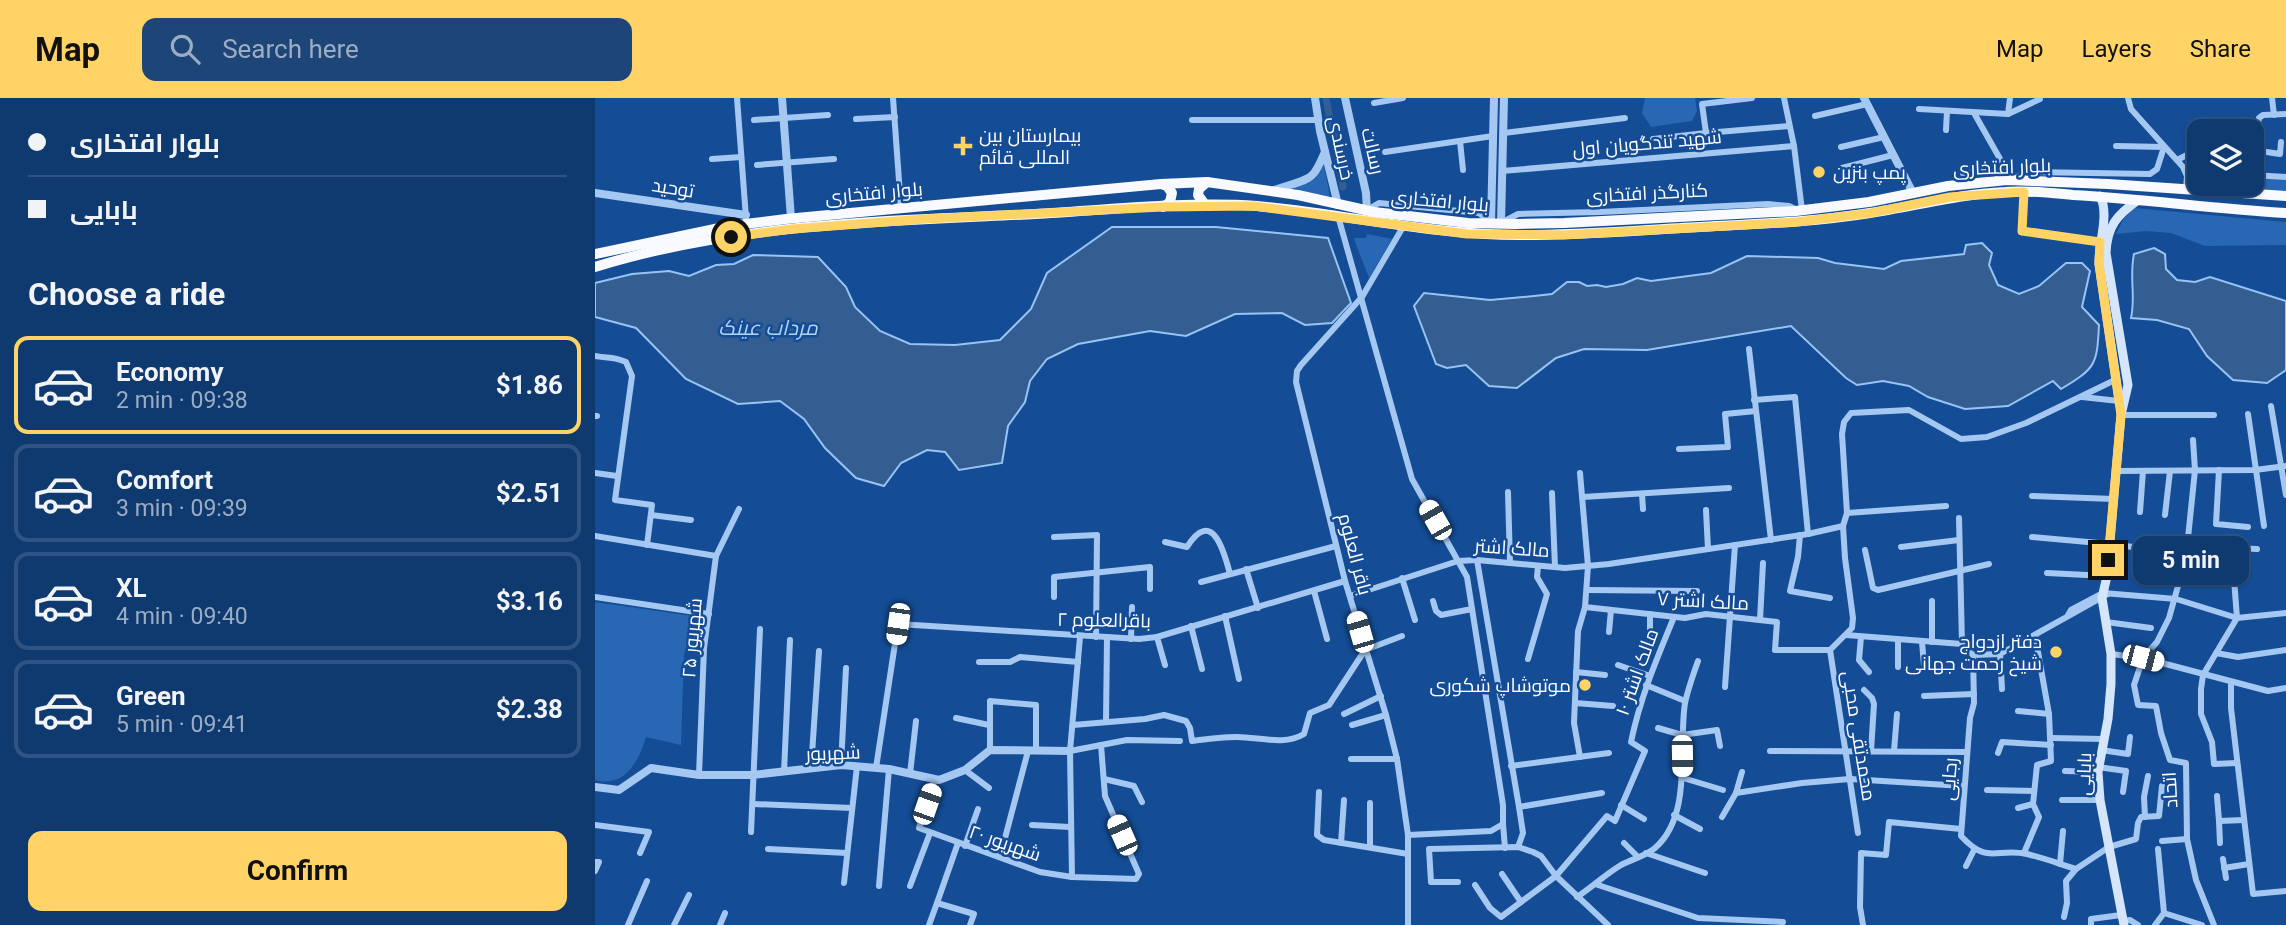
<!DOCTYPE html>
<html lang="en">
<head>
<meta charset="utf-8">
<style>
  :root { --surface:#0f3a70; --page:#1d4578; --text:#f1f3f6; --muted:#9badc3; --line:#2f5483; --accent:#ffd366 }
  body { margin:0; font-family:Roboto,Cairo,sans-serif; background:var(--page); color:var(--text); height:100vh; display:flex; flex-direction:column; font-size:26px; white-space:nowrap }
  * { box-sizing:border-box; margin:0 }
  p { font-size:23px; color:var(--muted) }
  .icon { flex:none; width:38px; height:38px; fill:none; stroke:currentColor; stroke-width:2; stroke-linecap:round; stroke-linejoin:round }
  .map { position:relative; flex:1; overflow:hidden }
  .side { display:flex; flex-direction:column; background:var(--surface); width:595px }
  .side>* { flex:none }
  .top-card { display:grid; align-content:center; height:154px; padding:0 28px; background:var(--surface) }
  .controls { position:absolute; left:1592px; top:21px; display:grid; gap:14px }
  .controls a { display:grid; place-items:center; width:77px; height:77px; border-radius:14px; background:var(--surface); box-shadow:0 2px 5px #0004,0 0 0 2px var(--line); font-size:35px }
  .end { position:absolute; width:32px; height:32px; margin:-16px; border:9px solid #ffd366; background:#111; box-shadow:0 0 0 4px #111 }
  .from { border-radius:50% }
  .bubble { position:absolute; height:49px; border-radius:14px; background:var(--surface); box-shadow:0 2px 5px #0004,0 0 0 2px var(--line); font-size:23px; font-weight:700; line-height:49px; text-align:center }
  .car { position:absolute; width:21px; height:42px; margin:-21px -10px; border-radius:9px; box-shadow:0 0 5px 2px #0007; background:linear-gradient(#fff 24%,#345 0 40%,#fff 0 76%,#345 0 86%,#fff 0) }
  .top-card b { display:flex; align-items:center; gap:24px; height:66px; font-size:26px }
  .top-card b+b { border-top:2px solid var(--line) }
  .top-card i { width:18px; height:18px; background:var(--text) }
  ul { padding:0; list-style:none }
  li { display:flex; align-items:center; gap:21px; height:98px; margin:0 14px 10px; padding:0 14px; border:4px solid var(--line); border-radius:14px }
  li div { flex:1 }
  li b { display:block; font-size:26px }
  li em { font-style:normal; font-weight:700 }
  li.active { border-color:var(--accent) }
  li>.icon { width:63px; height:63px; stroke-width:1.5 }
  h2 { padding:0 28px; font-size:32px; line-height:84px }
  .cta { display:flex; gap:14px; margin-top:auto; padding:14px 28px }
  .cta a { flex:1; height:80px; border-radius:14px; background:var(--accent); color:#111; font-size:28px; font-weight:700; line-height:80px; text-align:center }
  header { display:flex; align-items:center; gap:42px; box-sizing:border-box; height:98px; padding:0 35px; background:var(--accent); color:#111 }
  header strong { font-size:33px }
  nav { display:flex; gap:38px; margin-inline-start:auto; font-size:24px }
  .search { width:490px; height:63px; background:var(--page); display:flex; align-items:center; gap:18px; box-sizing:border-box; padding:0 24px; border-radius:14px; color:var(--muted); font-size:26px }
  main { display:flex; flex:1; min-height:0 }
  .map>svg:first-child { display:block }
  .green { fill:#2767b4 }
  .water { fill:#345d92; stroke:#97c3f5; stroke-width:2 }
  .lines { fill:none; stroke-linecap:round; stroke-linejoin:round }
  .canal { stroke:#345d92; stroke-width:7 }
  .minor { stroke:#a5c8f2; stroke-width:6 }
  .tertiary { stroke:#a5c8f2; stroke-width:8 }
  .secondary { stroke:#d4e5fc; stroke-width:9 }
  .trunk { stroke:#f8faff; stroke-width:10 }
  .route { stroke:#ffd366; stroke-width:9 }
  .poi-dot { fill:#ffd366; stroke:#144d95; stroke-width:2.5 }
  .labels { text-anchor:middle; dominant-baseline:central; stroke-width:5; stroke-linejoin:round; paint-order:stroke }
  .poi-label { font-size:19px; fill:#fff; stroke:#144d95; text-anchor:start }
  .street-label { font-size:19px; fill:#fff; stroke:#144d95 }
  .water-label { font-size:21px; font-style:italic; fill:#b1d2f9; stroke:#144d95 }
</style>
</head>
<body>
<header>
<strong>Map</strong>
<div class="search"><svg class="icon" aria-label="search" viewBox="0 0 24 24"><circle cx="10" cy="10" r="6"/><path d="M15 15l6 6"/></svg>Search here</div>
<nav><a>Map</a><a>Layers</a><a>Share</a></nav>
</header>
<main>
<section class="side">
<div class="top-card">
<b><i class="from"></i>بلوار افتخاری</b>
<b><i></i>بابایی</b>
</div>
<h2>Choose a ride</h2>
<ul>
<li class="active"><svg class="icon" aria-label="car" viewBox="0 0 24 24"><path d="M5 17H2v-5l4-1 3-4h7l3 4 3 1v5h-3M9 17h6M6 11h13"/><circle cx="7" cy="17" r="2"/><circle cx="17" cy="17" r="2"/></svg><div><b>Economy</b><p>2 min · 09:38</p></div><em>$1.86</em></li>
<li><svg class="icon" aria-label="car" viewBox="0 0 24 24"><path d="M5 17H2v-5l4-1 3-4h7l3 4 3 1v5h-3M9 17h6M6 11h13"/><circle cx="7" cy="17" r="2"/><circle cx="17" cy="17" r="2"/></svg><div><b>Comfort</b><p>3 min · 09:39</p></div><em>$2.51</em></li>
<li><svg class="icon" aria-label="car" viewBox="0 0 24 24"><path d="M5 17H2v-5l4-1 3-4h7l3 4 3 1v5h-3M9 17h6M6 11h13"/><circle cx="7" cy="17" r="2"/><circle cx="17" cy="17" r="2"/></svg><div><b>XL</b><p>4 min · 09:40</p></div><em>$3.16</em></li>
<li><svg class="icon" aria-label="car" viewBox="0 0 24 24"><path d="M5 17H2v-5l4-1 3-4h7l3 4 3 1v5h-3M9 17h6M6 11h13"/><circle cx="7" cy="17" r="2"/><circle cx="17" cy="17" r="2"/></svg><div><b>Green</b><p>5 min · 09:41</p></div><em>$2.38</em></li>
</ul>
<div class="cta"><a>Confirm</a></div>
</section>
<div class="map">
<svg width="1691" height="827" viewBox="0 0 1691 827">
  <rect width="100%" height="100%" fill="#144d95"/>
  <g class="green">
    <path d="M1050 0H1100L1102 13 1097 23 1056 29 1047 15Z"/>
    <path d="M729 67 735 99 697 90 720 81Z"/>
    <path d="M1659 79 1691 80V94L1659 92Z"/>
    <path d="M1539 110 1691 124V147L1610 148 1576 135 1551 133 1521 136 1528 122Z"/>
    <path d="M772 136 797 141 774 180 759 141 760 140H771Z"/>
    <path d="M0 504 97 518 96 542 89 555 86 647 51 639C44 663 30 690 0 682Z"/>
  </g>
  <g class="water">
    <path d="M517 129H621L733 140 756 205 737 225 710 227 687 215 640 216 591 238 555 233 483 246 452 261 435 283 430 304 413 328 407 365 364 372 350 354 332 352 306 365 289 388 261 380 230 350 209 321 185 303 143 306 91 281 41 230 0 219V185L37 176 74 173 94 178 121 167 139 166 158 157 223 159 251 189 260 209 285 233 315 246 360 247 405 242 436 211 452 175Z"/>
    <path d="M1387 145 1397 155 1394 167 1403 187 1424 196 1444 188 1471 165H1487L1495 173 1487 209 1504 227C1502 267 1501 270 1466 291L1458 283 1413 308 1370 311 1333 299 1314 288 1288 283 1262 287 1251 280 1196 228 1052 252 989 251 961 260 922 290 894 288 871 267 852 270 841 266 819 208 829 195 895 202 939 198 957 196 972 184H984L992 188 1002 187 1011 189 1028 186 1042 180 1056 183 1116 175 1152 158 1223 160 1240 165 1289 171 1306 163 1369 156 1371 147Z"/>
    <path d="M1559 150 1570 156 1571 171 1582 182 1600 184 1615 179 1691 203V272L1672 285 1638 282 1612 258 1594 231 1562 222 1536 220C1541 198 1534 179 1539 156Z"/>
  </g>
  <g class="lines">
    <path class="canal" d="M731 0 748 89"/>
    <g class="minor">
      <path d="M142 0 151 120"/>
      <path d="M298 0 306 110"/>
      <path d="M1189 0 1199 48 1207 112"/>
      <path d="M1533 0 1536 11 1588 69 1592 78 1591 92"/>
      <path d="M1677 0 1679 17"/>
      <path d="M779 5 808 0"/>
      <path d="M1324 11 1413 16 1445 1"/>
      <path d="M1379 15 1417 82 1431 74 1555 76 1562 71 1569 49 1521 48"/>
      <path d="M1413 16 1415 0"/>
      <path d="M1220 18 1272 6"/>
      <path d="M261 21 300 19"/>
      <path d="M159 22 233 17"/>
      <path d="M597 22H724"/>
      <path d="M1351 32 1352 13"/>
      <path d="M909 35 1030 20"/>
      <path d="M1111 35 1194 28"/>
      <path d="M1058 41 1111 35 1107 6 1157 0"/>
      <path d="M865 43 868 72"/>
      <path d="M1246 49 1289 39"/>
      <path d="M1658 52 1685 56 1686 44"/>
      <path d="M790 54 898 38"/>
      <path d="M117 61 146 59"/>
      <path d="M1582 62 1598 54 1605 55"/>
      <path d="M1657 62 1664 20 1668 17 1691 16"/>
      <path d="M162 67 239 61"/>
      <path d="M1247 70 1298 57"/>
      <path d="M907 73 1199 48"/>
      <path d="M1368 75 1411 73"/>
      <path d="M1657 77 1691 79"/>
      <path d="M1429 94 1427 133 1505 144"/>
      <path d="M1653 97 1655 86"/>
      <path d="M772 112 784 105 884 115 896 125"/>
      <path d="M743 118 817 381 872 479 908 707V726L896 733 813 737"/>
      <path d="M906 125 923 116 1005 114 1173 106 1194 108 1200 111"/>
      <path d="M808 129 767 199 706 267 702 273 701 284 750 483 791 617 802 661 813 737V827"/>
      <path d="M1154 251 1176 442"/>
      <path d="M0 258C14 261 16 257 31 264L37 278 20 402 57 407 52 447"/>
      <path d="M1487 299 1524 303"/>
      <path d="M1159 302 1200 299 1213 436"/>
      <path d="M1676 308 1691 397"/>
      <path d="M1653 316 1669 428"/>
      <path d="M1526 317H1619"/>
      <path d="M0 318H2"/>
      <path d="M1084 351 1133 349 1130 316 1161 313"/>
      <path d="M1624 372 1621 426 1653 429"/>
      <path d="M1521 373 1660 372 1691 368"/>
      <path d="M0 375 22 378"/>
      <path d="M985 375 993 468 990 509 1090 520 1111 516 1182 524 1180 552H1235"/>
      <path d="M913 394 915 465"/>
      <path d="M957 395 960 469"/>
      <path d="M1047 396 1048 411"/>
      <path d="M1437 398 1519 401"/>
      <path d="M988 399 1134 390"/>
      <path d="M1111 412 1113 451"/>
      <path d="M1545 414 1548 373"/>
      <path d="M1252 415 1351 408"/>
      <path d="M56 417 96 422"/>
      <path d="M1570 417 1575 373"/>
      <path d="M1364 420 1367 546"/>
      <path d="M1205 437 1203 459 1195 493 1235 500"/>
      <path d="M0 438 121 458"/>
      <path d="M459 439 502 437 501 539"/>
      <path d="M1437 439 1515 446 1592 456 1622 477 1639 481 1642 520 1608 577 1606 591V616L1617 644 1619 666 1642 665"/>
      <path d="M1593 440 1600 372 1598 342"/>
      <path d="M570 444 592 449C617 409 629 453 635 476"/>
      <path d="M1306 449 1364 442"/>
      <path d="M1270 452 1278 490 1283 492 1394 466"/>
      <path d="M882 462 924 709 928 735 923 749"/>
      <path d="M651 471 663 510"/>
      <path d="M1452 475 1512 478"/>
      <path d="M807 480 820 522"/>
      <path d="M606 484 741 448"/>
      <path d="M992 492 1102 493"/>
      <path d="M719 493 732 541"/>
      <path d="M755 498 863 463 882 462 970 470 1014 466 1213 436 1248 428"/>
      <path d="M0 499 114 516"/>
      <path d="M459 499V479L555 469V491"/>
      <path d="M838 503 841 513 846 517 877 511"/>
      <path d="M1337 503V544"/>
      <path d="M1473 517 1476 512 1508 495 1581 501 1642 520 1691 515"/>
      <path d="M630 518 644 581"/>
      <path d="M1165 522 1168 465"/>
      <path d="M1511 524 1556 530"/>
      <path d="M596 528 607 571"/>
      <path d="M1014 534 1016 512"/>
      <path d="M1251 537 1367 546 1378 557 1405 556 1513 496"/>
      <path d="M562 539 570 567"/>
      <path d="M1266 539 1264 562 1274 574"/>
      <path d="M536 541 537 509"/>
      <path d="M1303 542V569"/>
      <path d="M1327 544 1329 567"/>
      <path d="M1051 549 1055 540V516"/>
      <path d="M1621 555 1643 559 1691 552"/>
      <path d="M1405 556 1407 591"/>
      <path d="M1516 556 1548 560 1673 593 1691 590"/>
      <path d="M1378 557 1379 605 1375 620 1366 738C1394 768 1400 749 1432 756 1449 760 1465 766 1481 771L1514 749 1541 741 1543 725 1546 719 1564 718 1567 688"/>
      <path d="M933 561 952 496 942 479 943 468"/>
      <path d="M384 564H415L425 559 483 564"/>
      <path d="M1023 567 1055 578"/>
      <path d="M981 574 1010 577"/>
      <path d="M1636 584V610L1658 796 1691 793"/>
      <path d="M1051 587 1090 603"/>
      <path d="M1130 589 1140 447"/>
      <path d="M1269 592 1277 600 1279 606 1276 653"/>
      <path d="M1329 598 1379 596"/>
      <path d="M980 605 1018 608"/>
      <path d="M1423 613 1454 616"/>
      <path d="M749 616 786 598"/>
      <path d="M361 620 394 627"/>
      <path d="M511 624 512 540"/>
      <path d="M478 627 550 621 569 617 591 623 595 630 597 643C612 641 627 639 642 639 664 639 689 648 709 636L715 615 734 607 770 552 807 538"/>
      <path d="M757 627 791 617"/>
      <path d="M1063 630 1087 637 1122 632 1125 648"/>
      <path d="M1456 640 1508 641"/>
      <path d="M395 652V603L441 607V653"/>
      <path d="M1506 652 1533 656 1535 639"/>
      <path d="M475 653 532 642 585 643"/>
      <path d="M1175 653 1372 654"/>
      <path d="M1299 653 1302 616"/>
      <path d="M1403 655 1407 644 1456 647"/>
      <path d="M985 659 979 625 983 533 990 509"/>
      <path d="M756 661H802"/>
      <path d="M246 667 251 570"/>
      <path d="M916 668 1014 655"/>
      <path d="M1503 669 1531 673 1528 694"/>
      <path d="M281 670 303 526 544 541 562 539 750 483"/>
      <path d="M216 671 224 553"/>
      <path d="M370 672 394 690"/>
      <path d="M1470 673 1503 674"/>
      <path d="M189 674 195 542"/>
      <path d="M315 676 321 623"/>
      <path d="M104 677 109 550 121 458 144 411"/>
      <path d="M1088 680 1128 692"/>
      <path d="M340 681 324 730 445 774 477 779 541 781 544 776 510 698 506 647"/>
      <path d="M509 681 539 688 547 704"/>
      <path d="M1392 692 1439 693"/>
      <path d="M724 694 722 737 729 742 813 756"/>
      <path d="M1141 695 1207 685 1255 681 1368 688"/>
      <path d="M1622 698 1624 723 1649 722"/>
      <path d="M1467 702H1505"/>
      <path d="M775 705V748"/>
      <path d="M158 706 257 710"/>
      <path d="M1026 707 1049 721"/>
      <path d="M924 709 1007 695"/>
      <path d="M1423 710 1438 706"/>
      <path d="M1079 717 1105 731"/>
      <path d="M1127 719 1141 695 1147 674"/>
      <path d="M1550 719 1549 699 1553 678"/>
      <path d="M1624 723 1625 745"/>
      <path d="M908 726 910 750"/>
      <path d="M0 727 54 734 45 755"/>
      <path d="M437 727 475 729"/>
      <path d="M156 734 165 531"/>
      <path d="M1263 735 1235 552 1257 530 1258 520 1250 460 1248 428 1252 415 1247 336 1249 324 1256 315 1314 312 1366 341 1392 339 1431 325 1522 281"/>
      <path d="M1567 743 1592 741"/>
      <path d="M363 745 342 805 379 816 375 827"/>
      <path d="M746 745 749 702"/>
      <path d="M1029 745 1043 759"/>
      <path d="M370 748 383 711"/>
      <path d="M173 751 252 755"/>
      <path d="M1051 755 1110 775"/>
      <path d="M1429 755 1444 719 1438 706 1442 667 1456 663 1454 616 1440 537"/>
      <path d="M405 759 433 653"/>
      <path d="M1628 761 1631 780"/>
      <path d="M0 764H4L0 773"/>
      <path d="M1465 766 1468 733"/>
      <path d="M1371 768 1379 752"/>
      <path d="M1629 770 1654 766"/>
      <path d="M907 776 926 804"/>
      <path d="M477 779 475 653 485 539"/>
      <path d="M863 784H836L834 751 923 749 938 754 946 758 961 778 1013 827"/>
      <path d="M249 785 262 668"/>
      <path d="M1000 786 1103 820 1188 824"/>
      <path d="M880 787 895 810 906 819 961 778 1012 718 1020 723 1050 653 1036 644C1045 600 1062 560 1079 519"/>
      <path d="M284 788 294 671"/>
      <path d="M315 788 335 735"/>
      <path d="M982 799C997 789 1011 776 1026 767 1037 761 1051 758 1060 750 1098 717 1083 649 1090 605 1093 591 1098 577 1103 563"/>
      <path d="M1569 815 1607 827"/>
      <path d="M1469 819 1472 805 1471 783 1481 771"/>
      <path d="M1528 823 1535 822 1543 827"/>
      <path d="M33 827 52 783"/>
      <path d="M79 827 94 797"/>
      <path d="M125 827 130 815"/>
      <path d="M334 827 342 805"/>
      <path d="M1268 827 1265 809 1266 755 1291 757 1294 724 1366 731"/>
      <path d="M1496 827V821L1526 817"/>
      <path d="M1560 827 1569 815 1563 751"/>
      <path d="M1619 827 1601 782 1592 741 1591 665 1575 662 1566 635 1561 608 1543 607 1539 587 1548 560 1562 544 1574 520 1592 456 1640 450 1662 451"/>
    </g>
    <g class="tertiary">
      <path d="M187 0 196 120"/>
      <path d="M720 0 725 33 743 107"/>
      <path d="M750 0 771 95 772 113"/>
      <path d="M1269 0 1318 95"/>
      <path d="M677 93C689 87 712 85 719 75 724 69 727 60 730 54"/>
      <path d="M0 95 151 117"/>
      <path d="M896 125 899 0"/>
      <path d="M906 125 909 0"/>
      <path d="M0 689 24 692 56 670 104 677H157L246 667 294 671 344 682 370 672 395 652 475 653"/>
    </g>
    <g class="secondary">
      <path d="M1505 98C1515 117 1503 145 1504 166L1525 308"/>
      <path d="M1529 827 1505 702 1503 674 1513 621 1516 586V556L1507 500 1512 478 1526 317 1533 287 1511 155C1512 128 1522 117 1543 102"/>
    </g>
    <g class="trunk">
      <path d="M566 86 572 88 577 95 575 104 568 109"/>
      <path d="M611 108 603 97 604 91 612 84"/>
      <path d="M0 156 134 128 191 121 566 86 612 84 703 97 779 114 873 125 920 126 969 125 1201 113 1274 104 1353 88 1412 82 1513 86 1691 98"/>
      <path d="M0 169C141 125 294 123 440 116 511 112 592 103 662 108 751 116 835 137 925 137 985 137 1045 132 1105 129 1161 126 1219 124 1275 115 1320 108 1364 96 1410 94 1432 92 1456 95 1478 97 1549 101 1620 111 1691 115"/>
    </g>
  </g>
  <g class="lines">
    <path class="route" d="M136 139 197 131 330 121 567 109 658 108 872 136 969 137 1202 124 1276 115 1355 99 1429 94 1427 133 1505 144 1504 166 1526 317 1513 462"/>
  </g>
  <g class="poi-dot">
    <path d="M364.5 37.5h7v7h7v7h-7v7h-7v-7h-7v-7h7z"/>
    <circle cx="1224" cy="74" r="7"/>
    <circle cx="1461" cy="554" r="7"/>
    <circle cx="990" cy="587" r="7"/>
  </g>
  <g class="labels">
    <g class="poi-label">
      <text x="384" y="37">بیمارستان بین<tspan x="384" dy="22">المللی قائم</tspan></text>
      <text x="1238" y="74">پمپ بنزین</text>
      <text x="1447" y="543" text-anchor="end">دفتر ازدواج<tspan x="1447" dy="22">شیخ رحمت جهانی</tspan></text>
      <text x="976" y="587" text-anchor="end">موتوشاپ شکوری</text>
    </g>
    <g class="street-label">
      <text transform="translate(1052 45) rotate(-5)">شهید تندگویان اول</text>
      <text transform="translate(746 50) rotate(78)">خرسندی</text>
      <text transform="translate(778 53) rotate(77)">رسالت</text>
      <text transform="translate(1407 69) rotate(-2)">بلوار افتخاری</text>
      <text transform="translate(78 90) rotate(9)">توحید</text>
      <text transform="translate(279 95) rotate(-5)">بلوار افتخاری</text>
      <text transform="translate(1052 95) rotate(-3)">کنارگذر افتخاری</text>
      <text transform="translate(845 103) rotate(5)">بلوار افتخاری</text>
      <text transform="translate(917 450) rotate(4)">مالک اشتر</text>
      <text transform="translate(760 456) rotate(75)">باقر العلوم</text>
      <text transform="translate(1108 503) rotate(3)">مالک اشتر ۷</text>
      <text transform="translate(509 522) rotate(1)">باقرالعلوم ۲</text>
      <text transform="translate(97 540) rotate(-85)">شهریور ۲۵</text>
      <text transform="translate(1042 574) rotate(-70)">مالک اشتر ۱۰</text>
      <text transform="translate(1264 638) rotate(81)">محمدتقی محبی</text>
      <text transform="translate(238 655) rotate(-2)">شهریور</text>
      <text transform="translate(1489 676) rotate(-88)">بابایی</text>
      <text transform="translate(1354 681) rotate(-86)">رجایی</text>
      <text transform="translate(1575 692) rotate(-93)">اتحاد</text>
      <text transform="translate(410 745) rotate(19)">شهریور ۲۰</text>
    </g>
    <g class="water-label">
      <text x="173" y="230">مرداب عینک</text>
    </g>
  </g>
</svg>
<div class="controls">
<a><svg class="icon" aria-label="layers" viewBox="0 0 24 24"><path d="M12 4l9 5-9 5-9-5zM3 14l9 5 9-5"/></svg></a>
</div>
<i class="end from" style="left:136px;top:139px"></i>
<i class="end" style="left:1513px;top:462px"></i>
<div class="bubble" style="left:1538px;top:438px;width:116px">5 min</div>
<i class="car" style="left:840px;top:422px;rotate:330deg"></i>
<i class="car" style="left:303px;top:526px;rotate:188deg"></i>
<i class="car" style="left:765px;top:534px;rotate:344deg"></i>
<i class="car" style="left:1548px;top:560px;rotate:105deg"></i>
<i class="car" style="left:1087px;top:658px;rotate:179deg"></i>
<i class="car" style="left:332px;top:706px;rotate:19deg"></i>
<i class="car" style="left:527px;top:737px;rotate:336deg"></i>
</div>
</main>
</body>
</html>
